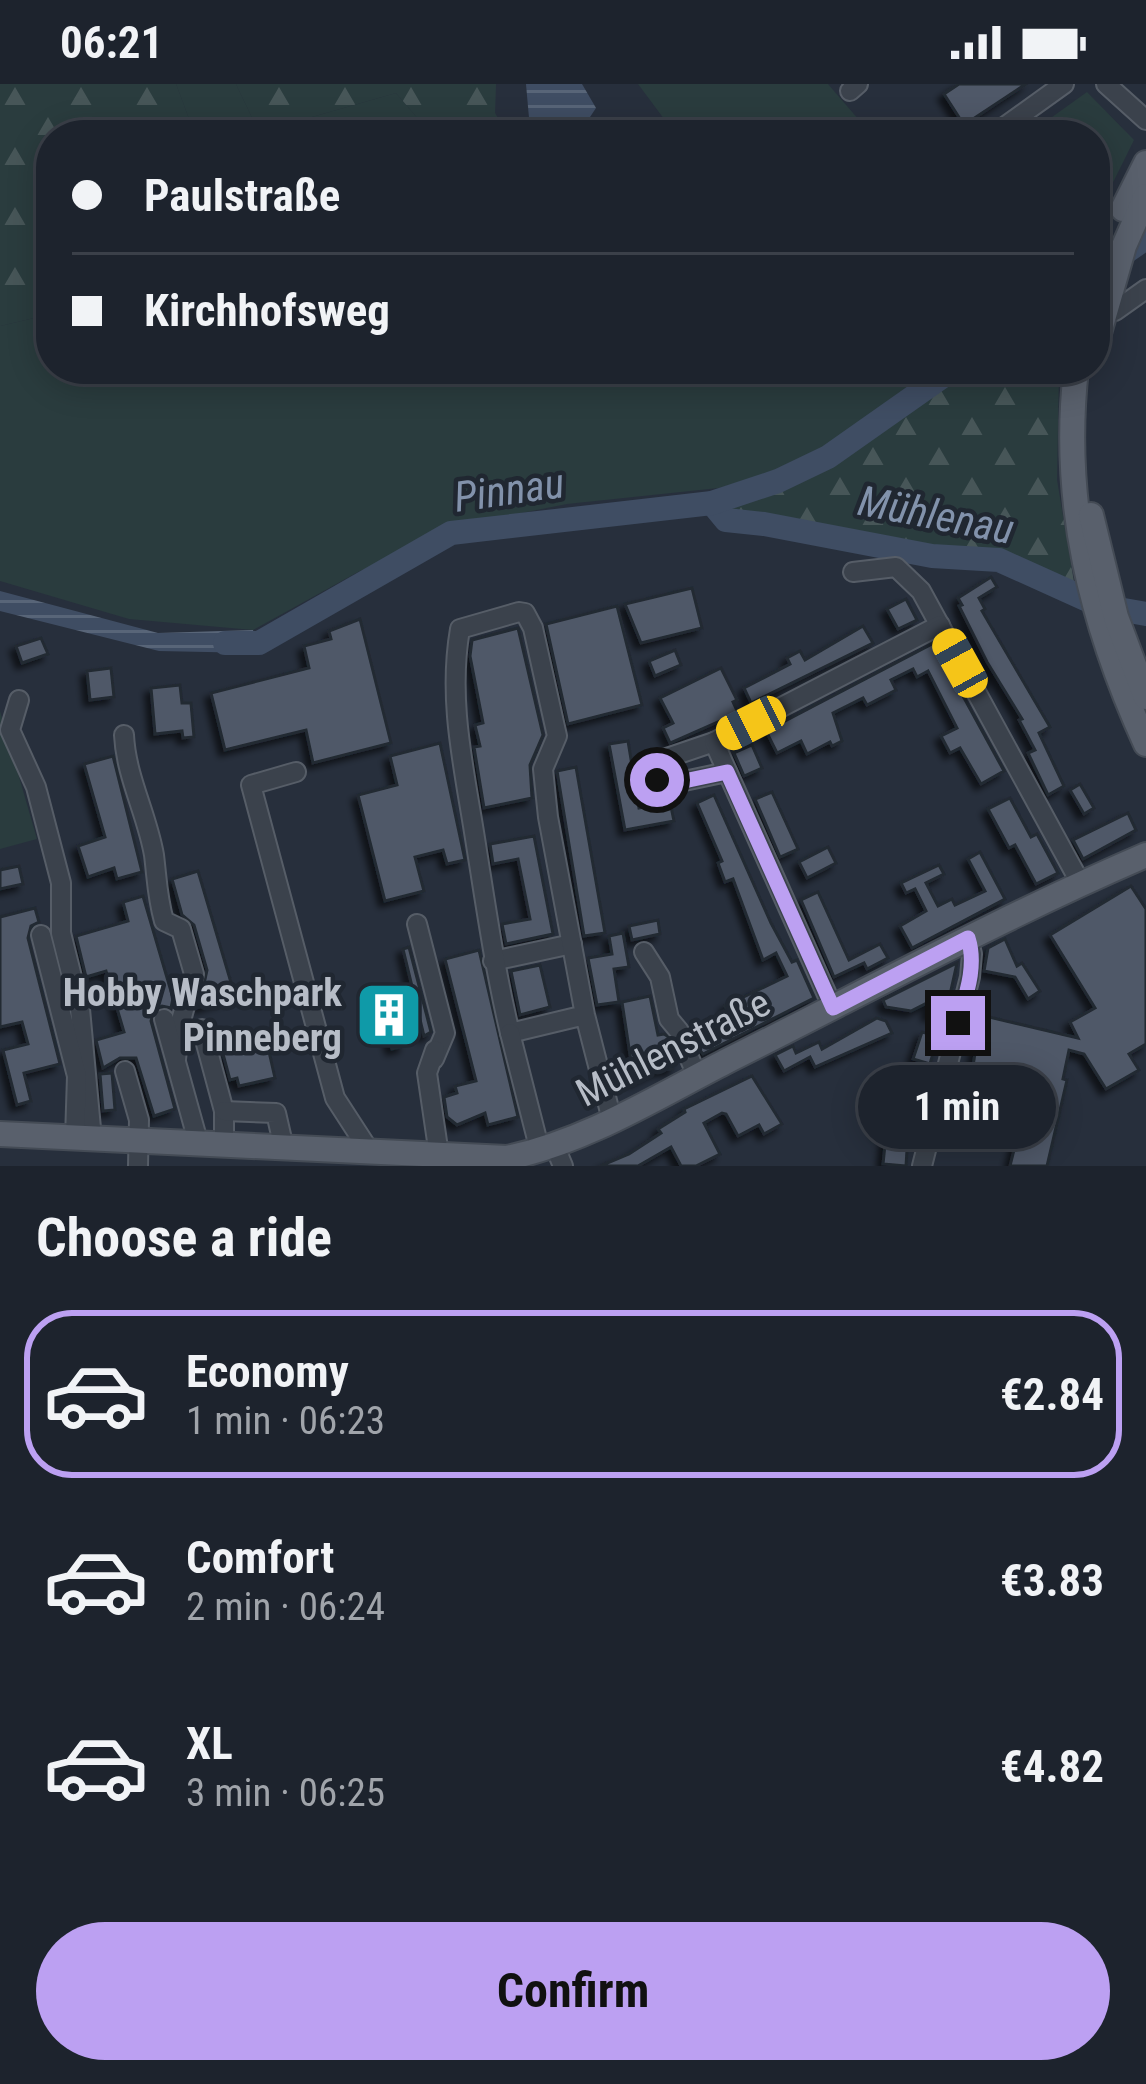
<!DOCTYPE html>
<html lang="en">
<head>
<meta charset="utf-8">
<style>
  :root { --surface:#1d232d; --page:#2a2f39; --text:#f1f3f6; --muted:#a0a4aa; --line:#3b4049; --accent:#bca0f2 }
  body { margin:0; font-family:"Roboto Condensed",sans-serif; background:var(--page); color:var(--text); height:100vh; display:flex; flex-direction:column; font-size:45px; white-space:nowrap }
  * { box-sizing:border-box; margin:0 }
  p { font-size:39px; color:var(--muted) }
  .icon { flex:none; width:66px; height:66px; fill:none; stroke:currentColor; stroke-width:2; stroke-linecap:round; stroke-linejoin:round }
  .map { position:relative; height:1082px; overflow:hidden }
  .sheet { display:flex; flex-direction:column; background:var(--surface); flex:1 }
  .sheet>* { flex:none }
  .banner { position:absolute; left:36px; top:36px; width:1074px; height:264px; border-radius:48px; box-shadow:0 6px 30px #0003,0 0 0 3px var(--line); display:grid; align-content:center; height:264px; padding:0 36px; background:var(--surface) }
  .end { position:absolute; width:54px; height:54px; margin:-27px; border:15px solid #bca0f2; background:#111; box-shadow:0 0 0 6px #111 }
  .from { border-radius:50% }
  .bubble { position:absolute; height:84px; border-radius:42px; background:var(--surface); box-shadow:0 6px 30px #0003,0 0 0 3px var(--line); font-size:39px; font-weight:700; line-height:84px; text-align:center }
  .car { position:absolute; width:36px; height:72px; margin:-36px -18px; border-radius:15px; box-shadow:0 0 9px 3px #0007; background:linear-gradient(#f5c518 24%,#345 0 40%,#f5c518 0 76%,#345 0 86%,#f5c518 0) }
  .banner b { display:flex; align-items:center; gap:42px; height:114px; font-size:45px }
  .banner b+b { border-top:3px solid var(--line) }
  .banner i { width:30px; height:30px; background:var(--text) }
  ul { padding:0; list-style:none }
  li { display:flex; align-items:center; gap:36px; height:168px; margin:0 24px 18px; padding:0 12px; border:6px solid transparent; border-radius:48px }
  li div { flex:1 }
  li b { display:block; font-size:45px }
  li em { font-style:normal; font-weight:700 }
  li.current { border-color:var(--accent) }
  li>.icon { width:108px; height:108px; stroke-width:1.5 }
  h2 { padding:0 36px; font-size:54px; line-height:144px }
  .button { display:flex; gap:24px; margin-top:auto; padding:24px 36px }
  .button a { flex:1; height:138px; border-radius:72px; background:var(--accent); color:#111; font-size:48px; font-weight:700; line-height:138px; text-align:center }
  .status { display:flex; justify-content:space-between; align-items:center; height:84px; padding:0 60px; background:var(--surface); direction:ltr }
  .status svg { height:33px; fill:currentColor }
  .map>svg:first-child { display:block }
  .green { fill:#2a3c3e }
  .forest { fill:url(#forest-firs) }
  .water { fill:url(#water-rules) }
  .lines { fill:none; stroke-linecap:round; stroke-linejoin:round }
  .river { stroke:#3f4d63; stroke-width:24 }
  .building { fill:#505967; stroke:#222933; stroke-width:3; filter:url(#shadow) }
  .minor-casing { stroke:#565d67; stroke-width:22 }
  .major-casing { stroke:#444b55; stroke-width:28 }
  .minor { stroke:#3b424c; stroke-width:18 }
  .major { stroke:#59606c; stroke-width:24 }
  .route { stroke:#bca0f2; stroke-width:15 }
  .labels { text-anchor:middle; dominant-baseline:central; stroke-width:9; stroke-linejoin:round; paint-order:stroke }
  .poi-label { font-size:39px; font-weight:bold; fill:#b7bdc7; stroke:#202731; text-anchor:end }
  .street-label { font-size:39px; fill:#b7bdc7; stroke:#202731 }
  .water-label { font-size:42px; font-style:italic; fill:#8292ab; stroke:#202731 }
</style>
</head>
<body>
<div class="status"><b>06:21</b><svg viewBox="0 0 49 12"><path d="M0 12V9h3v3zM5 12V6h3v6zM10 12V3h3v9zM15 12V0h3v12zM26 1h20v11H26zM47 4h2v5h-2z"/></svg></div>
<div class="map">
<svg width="1146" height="1082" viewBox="0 0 1146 1082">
  <defs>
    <pattern id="forest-firs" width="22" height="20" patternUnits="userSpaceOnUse" patternTransform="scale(3)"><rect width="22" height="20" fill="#2a3c3e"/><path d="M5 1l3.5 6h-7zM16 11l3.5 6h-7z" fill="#475658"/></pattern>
    <pattern id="water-rules" width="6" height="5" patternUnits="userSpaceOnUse" patternTransform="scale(3)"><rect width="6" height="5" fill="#3f4d63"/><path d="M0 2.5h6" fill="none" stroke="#586578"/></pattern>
    <filter id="shadow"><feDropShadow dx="-5.5" dy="5.5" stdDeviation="3" flood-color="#0009"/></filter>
  </defs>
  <rect width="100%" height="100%" fill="#272f3c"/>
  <g class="green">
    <path d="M176 0H236L259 48 396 9 432 51H195Z"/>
    <path d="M638 0H828L872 51H676Z"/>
    <path d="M1087 8 1134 56 1095 135V51H1027Z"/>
    <path d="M51 230V285H970L828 373 719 404 567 420 466 440 358 488 253 546 129 535 0 497V242Z"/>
    <path d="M0 627 37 755 0 765Z"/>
  </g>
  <g class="forest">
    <path d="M0 0H176L195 51H51V230L0 242Z"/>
    <path d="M236 0H496L495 29 507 51H432L396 9 259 48Z"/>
    <path d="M970 285H1059L1057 396 1076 510 999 476 932 472 764 440 726 436 712 419 778 397 828 373Z"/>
  </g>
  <g class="water">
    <path d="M526 0H582L596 24 578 51 530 45Z"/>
    <path d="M0 507 158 549 253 546 258 569 159 567 0 527Z"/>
  </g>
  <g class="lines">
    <g class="river">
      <path d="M1095 189 1146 154"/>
      <path d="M712 419 726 436 764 440 932 472 999 476 1101 522 1146 530"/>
      <path d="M225 559H259L451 449 712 419 778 397 828 373 953 285"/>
    </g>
  </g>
  <g class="building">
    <path d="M959 0H1026L964 41 944 10Z"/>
    <path d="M991 493 997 503 979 514 985 525 982 527 1050 643 1039 649 1064 702 1048 711 1028 669 1035 666 1019 636 1022 635 987 578 959 522 962 521 958 514Z"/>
    <path d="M692 504 702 544 641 559 625 520Z"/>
    <path d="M906 515 917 536 898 545 887 525Z"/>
    <path d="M617 522 642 621 568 640 546 540Z"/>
    <path d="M360 535 391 659 313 679 306 646 225 666 211 609 309 584 304 562 331 555 329 547Z"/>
    <path d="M863 542 873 559 751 619 744 604 790 580 787 574 800 567 805 576Z"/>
    <path d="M518 544 543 651 530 681 532 714 484 724 474 663 480 662 475 641 483 639 470 572 472 556Z"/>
    <path d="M41 554 48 570 22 579 16 562Z"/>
    <path d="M934 559 1004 687 981 700 960 664 950 669 941 652 957 644 928 587 917 593 913 585 891 596 896 606 867 621 863 614 833 629 842 657 832 662 830 658 807 670 801 657 777 669 766 647Z"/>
    <path d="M675 566 681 581 655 592 649 577Z"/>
    <path d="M111 584 114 613 90 616 87 587Z"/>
    <path d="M721 584 737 616 733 618 738 629 670 659 663 644 673 639 660 614Z"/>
    <path d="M180 601 182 619H191L194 653 183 654 182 647 155 650 151 604Z"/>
    <path d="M628 657 639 724 670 718 674 737 625 746 609 660Z"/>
    <path d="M440 659 465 776 447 780 443 766 415 773 424 807 385 817 358 711 397 701 390 672Z"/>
    <path d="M752 661 762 684 744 692 734 669Z"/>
    <path d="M113 672 142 788 117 795 114 784 88 793 78 762 105 753 84 680Z"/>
    <path d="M576 683 605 849 584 852 557 687Z"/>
    <path d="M1080 700 1094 724 1084 730 1070 706Z"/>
    <path d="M772 708 798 765 780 773 755 715Z"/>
    <path d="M714 711 771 839 792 878 797 876 814 914 703 970 696 962 683 961 672 985 657 986 634 997 622 918 650 912 658 951 664 950 680 960 731 933 725 922 787 892 776 869 763 876 733 795 725 798 718 779 722 777 697 719Z"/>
    <path d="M1010 714 1031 753 1037 750 1058 789 1036 800 1015 761 1009 764 988 725Z"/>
    <path d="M1128 729 1136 746 1083 775 1073 756Z"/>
    <path d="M534 752 553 850 506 860 502 840 530 835 518 775 493 780 490 760Z"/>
    <path d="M828 763 836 779 807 794 799 778Z"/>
    <path d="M980 768 1005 815 912 864 900 842 926 827 915 805 906 809 901 799 939 781 944 790 926 799 938 822 952 815 955 821 985 807 968 775Z"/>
    <path d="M19 782 23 800 0 805V786Z"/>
    <path d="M198 787 235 912 199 923 207 886 194 841 182 831 172 795Z"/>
    <path d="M1131 802 1146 825V960L1129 970 1139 986 1106 1005 1084 970 1069 966 1063 995 1067 996 1047 1082H1010L1022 1034 1037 1037 1044 1006 972 989 978 949 981 950 985 932 1078 954 1070 938 1095 924 1050 851Z"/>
    <path d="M818 808 849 876 880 860 888 874 867 885 864 879 834 893 801 816Z"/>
    <path d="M143 812 173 914 171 924 162 922 154 926 151 937 175 1025 154 1032 136 974H120L103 984 96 956 124 948 106 887 86 893 76 852 128 837 123 818Z"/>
    <path d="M35 824 39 838 31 842 28 854 60 980 24 989 31 1017 17 1021 3 966 28 960 22 938 0 943V833Z"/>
    <path d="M658 836 660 850 632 856 629 842Z"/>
    <path d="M623 849 629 883 614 885 619 918 597 921 588 874 612 870 609 852Z"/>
    <path d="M1005 855 1017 882 1022 879 1040 907 1028 915 1015 893 984 887 988 864Z"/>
    <path d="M409 863 431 948 424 952 403 865Z"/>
    <path d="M479 866 518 1033 488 1041 485 1029 457 1041 447 1033 444 1013 457 1009 455 1002 476 997 445 875Z"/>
    <path d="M957 879 945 933 927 930 931 917 911 927 886 923 883 916Z"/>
    <path d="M540 881 550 923 520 931 511 887Z"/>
    <path d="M388 903 404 962 392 965 376 906Z"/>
    <path d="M877 934 886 937 892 949 815 983 810 973 784 987 775 971 793 962 796 969 819 958 822 965Z"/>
    <path d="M922 948 938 952 930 980 913 975Z"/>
    <path d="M267 959 275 994 239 1002 237 994 230 996 223 970Z"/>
    <path d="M112 989 115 1026 103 1027 100 990Z"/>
    <path d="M752 992 782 1040 764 1050 759 1041 738 1052 726 1030 722 1029 704 1039 720 1070 696 1082H681L671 1063 638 1082H600L629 1070 661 1049 658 1045 685 1028 684 1025Z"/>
    <path d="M889 1005 918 1013 904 1066H907L906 1082 883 1080 886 1051 878 1048Z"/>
  </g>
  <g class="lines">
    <g class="minor-casing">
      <g id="minor">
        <path d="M1106 0 1146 36"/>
        <path d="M850 7 858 0"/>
        <path d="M993 51 1064 0"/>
        <path d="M1115 227 1146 205"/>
        <path d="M853 488 896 483 921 507 1081 800"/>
        <path d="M19 616 10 646 36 703 61 799V849L80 925 92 1055"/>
        <path d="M124 651C126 693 147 730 154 771 157 795 157 812 164 837L181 845 194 890 180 940 176 975"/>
        <path d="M714 658 661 676 655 681 654 689 665 701 727 688"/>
        <path d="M296 688 251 701 335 1014 370 1068"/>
        <path d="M417 840 445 949 434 975"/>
        <path d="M41 851 77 992 75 1054"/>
        <path d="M644 868 660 893 669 935 679 947"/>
        <path d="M493 877 572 860"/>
        <path d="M833 924 714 658 940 541"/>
        <path d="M585 931 510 949C494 882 485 816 474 748 463 679 448 615 460 545L519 528 525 529 533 544 557 652 543 685 548 733 585 931 612 1036"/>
        <path d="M164 935 199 1061"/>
        <path d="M202 945 224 1027V1062"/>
        <path d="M510 949 540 1067"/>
        <path d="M435 966 427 989 439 1071"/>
        <path d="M689 973 697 992"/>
        <path d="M125 987 139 1036 138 1082"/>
        <path d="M224 1027 276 1029 284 1064"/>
        <path d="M555 1063 563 1082"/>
        <path d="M922 1082 970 893 972 870 968 854"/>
      </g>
    </g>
    <g class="major-casing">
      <g id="major">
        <path d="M1123 125 1146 79"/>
        <path d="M1095 263 1124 162 1146 112"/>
        <path d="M1076 285C1061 419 1091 539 1146 660"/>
        <path d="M1091 431 1116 533 1146 613"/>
        <path d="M0 1050 507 1074C585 1058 655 1014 725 978 865 908 1002 833 1146 771"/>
      </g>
    </g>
    <use href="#minor" class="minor"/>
    <use href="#major" class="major"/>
  </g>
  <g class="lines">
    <path class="route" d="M657 696 665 701 727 688 833 924 968 854C977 882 966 911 958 939"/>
  </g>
  <defs>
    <g id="building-square" transform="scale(3.45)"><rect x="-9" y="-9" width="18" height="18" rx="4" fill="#0f9aa8" stroke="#202731"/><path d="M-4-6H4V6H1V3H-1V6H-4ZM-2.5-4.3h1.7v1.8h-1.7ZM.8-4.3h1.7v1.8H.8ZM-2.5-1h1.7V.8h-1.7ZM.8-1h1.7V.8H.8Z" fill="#fff"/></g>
  </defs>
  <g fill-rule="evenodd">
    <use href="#building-square" x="389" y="931"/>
  </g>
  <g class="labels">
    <g class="poi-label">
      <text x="342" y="909">Hobby Waschpark<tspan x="342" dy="45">Pinneberg</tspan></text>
    </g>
    <g class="street-label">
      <text transform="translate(673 964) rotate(-27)">Mühlenstraße</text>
    </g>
    <g class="water-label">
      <text transform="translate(509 406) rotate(-8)">Pinnau</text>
      <text transform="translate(936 431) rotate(11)">Mühlenau</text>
    </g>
  </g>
</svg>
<i class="end from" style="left:657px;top:696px"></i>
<i class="end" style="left:958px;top:939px"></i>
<div class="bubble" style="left:858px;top:981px;width:198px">1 min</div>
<i class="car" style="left:960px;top:579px;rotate:331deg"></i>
<i class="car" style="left:751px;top:639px;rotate:243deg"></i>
<div class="banner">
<b><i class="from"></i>Paulstraße</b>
<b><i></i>Kirchhofsweg</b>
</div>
</div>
<section class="sheet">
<h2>Choose a ride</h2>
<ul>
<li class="current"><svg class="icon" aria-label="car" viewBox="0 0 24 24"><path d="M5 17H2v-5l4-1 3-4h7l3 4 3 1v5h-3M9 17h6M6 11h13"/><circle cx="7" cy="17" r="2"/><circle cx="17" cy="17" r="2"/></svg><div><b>Economy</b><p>1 min · 06:23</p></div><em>€2.84</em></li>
<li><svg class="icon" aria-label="car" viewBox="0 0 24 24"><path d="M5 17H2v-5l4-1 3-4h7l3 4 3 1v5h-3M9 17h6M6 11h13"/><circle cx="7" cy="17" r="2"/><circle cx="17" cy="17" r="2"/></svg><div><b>Comfort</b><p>2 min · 06:24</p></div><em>€3.83</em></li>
<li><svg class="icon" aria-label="car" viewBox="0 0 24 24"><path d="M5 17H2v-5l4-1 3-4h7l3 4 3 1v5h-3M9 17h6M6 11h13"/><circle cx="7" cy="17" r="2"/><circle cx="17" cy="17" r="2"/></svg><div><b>XL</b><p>3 min · 06:25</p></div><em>€4.82</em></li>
</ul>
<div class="button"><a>Confirm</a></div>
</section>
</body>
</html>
